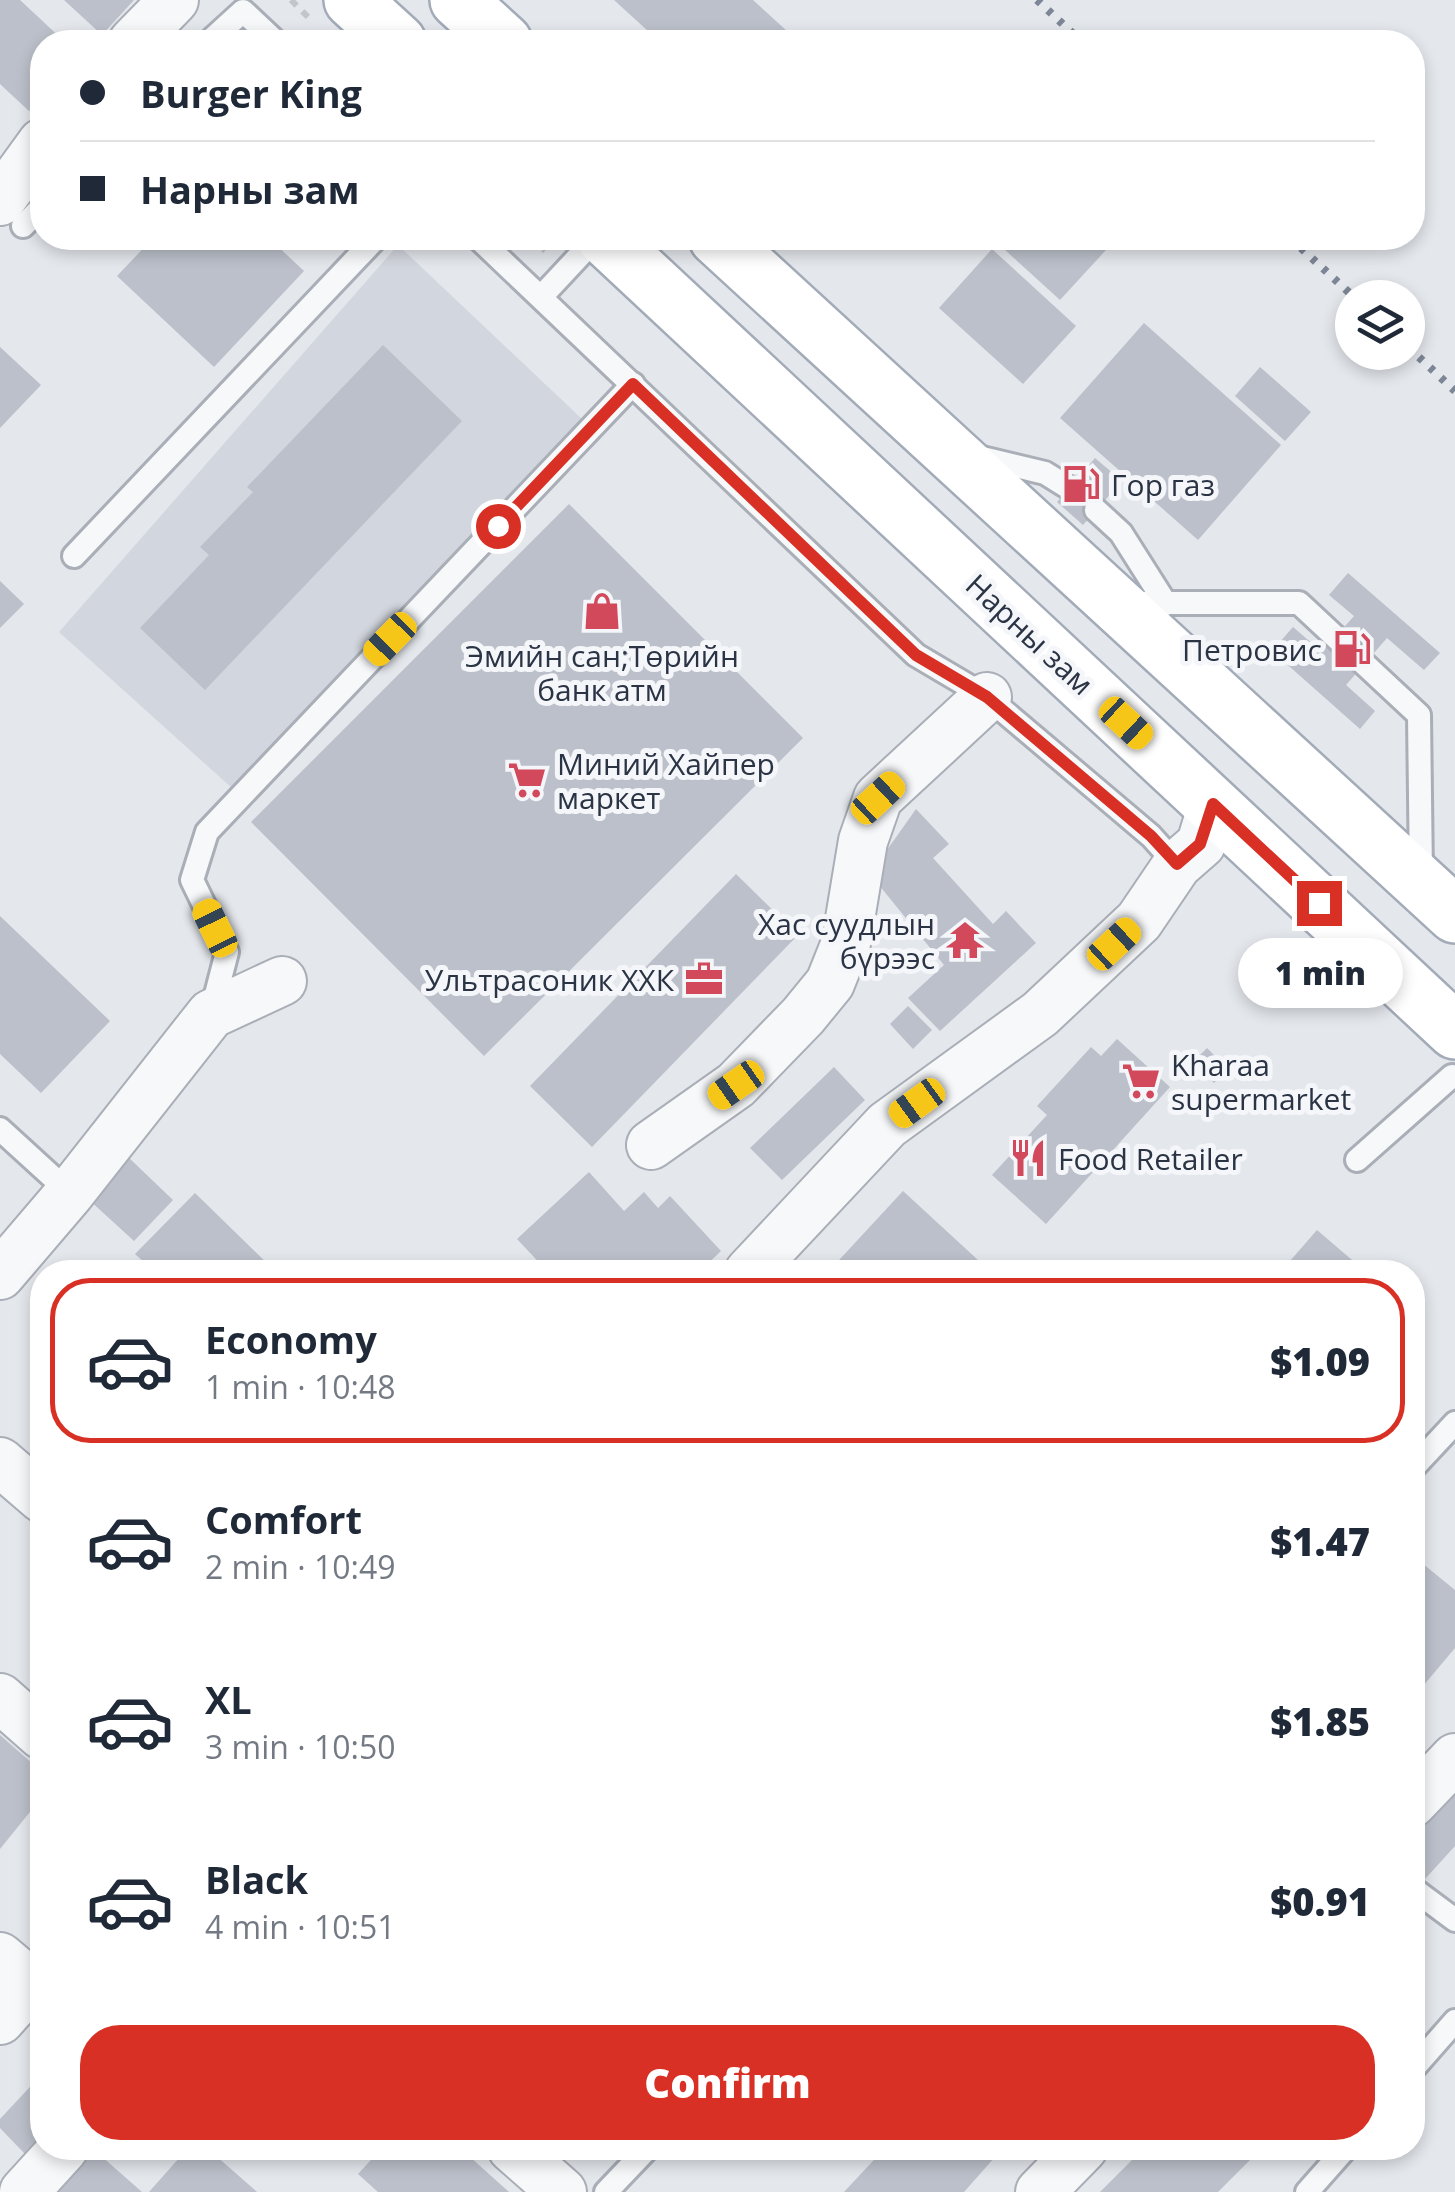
<!DOCTYPE html>
<html lang="en">
<head>
<meta charset="utf-8">
<style>
  :root { --surface:#fff; --page:#f2f2f3; --text:#1f2937; --muted:#747a83; --line:#e0e1e3; --accent:#d93025 }
  body { margin:0; font-family:"Open Sans",sans-serif; background:var(--page); color:var(--text); height:100vh; display:flex; flex-direction:column; font-size:38px; white-space:nowrap }
  * { box-sizing:border-box; margin:0 }
  p { font-size:32px; color:var(--muted) }
  .icon { flex:none; width:55px; height:55px; fill:none; stroke:currentColor; stroke-width:2; stroke-linecap:round; stroke-linejoin:round }
  .map { position:relative; flex:1; overflow:hidden }
  .sheet { position:absolute; left:30px; top:1260px; width:1395px; height:900px; display:flex; flex-direction:column; background:var(--surface); border-radius:40px; box-shadow:0 5px 15px #0003 }
  .sheet>* { flex:none }
  .hud { position:absolute; left:30px; top:30px; width:1395px; height:220px; border-radius:40px; box-shadow:0 5px 15px #0003; display:grid; align-content:center; height:220px; padding:0 50px; background:var(--surface) }
  .tools { position:absolute; left:1335px; top:280px; display:grid; gap:20px }
  .tools a { display:grid; place-items:center; width:90px; height:90px; border-radius:50%; background:var(--surface); box-shadow:0 5px 15px #0003; font-size:50px }
  .end { position:absolute; width:45px; height:45px; margin:-22px; border:12px solid #d93025; background:#fff; box-shadow:0 0 0 5px #fff }
  .from { border-radius:50% }
  .bubble { position:absolute; height:70px; border-radius:35px; background:var(--surface); box-shadow:0 5px 15px #0003; font-size:32px; font-weight:800; line-height:70px; text-align:center }
  .car { position:absolute; width:30px; height:60px; margin:-30px -15px; border-radius:12px; box-shadow:0 0 8px 2px #0007; background:linear-gradient(#f5c518 24%,#345 0 40%,#f5c518 0 76%,#345 0 86%,#f5c518 0) }
  .hud b { display:flex; align-items:center; gap:35px; height:95px; font-size:38px }
  .hud b+b { border-top:2px solid var(--line) }
  .hud i { width:25px; height:25px; background:var(--text) }
  ul { padding:18px 0 0; list-style:none }
  li { display:flex; align-items:center; gap:30px; height:165px; margin:0 20px 15px; padding:0 30px; border:5px solid transparent; border-radius:40px }
  li div { flex:1 }
  li b { display:block; font-size:38px }
  li em { font-style:normal; font-weight:800 }
  li.on { border-color:var(--accent) }
  li>.icon { width:90px; height:90px; stroke-width:1.5 }
  .action { display:flex; gap:20px; margin-top:auto; padding:20px 50px }
  .action a { flex:1; height:115px; border-radius:40px; background:var(--accent); color:#fff; font-size:40px; font-weight:800; line-height:115px; text-align:center }
  .map>svg:first-child { display:block }
  .built { fill:#d2d6de }
  .building { fill:#bbc0ca }
  .lines { fill:none; stroke-linecap:round; stroke-linejoin:round }
  .service-casing { stroke:#a9aeb7; stroke-width:28 }
  .minor-casing { stroke:#a9aeb7; stroke-width:52 }
  .primary-casing { stroke:#a3abb8; stroke-width:60 }
  .path { stroke:#c2c5cb; stroke-width:6; stroke-dasharray:8 8; stroke-linecap:butt }
  .service { stroke:#f7f8fa; stroke-width:22 }
  .minor { stroke:#f7f8fa; stroke-width:48 }
  .primary { stroke:#fff; stroke-width:55 }
  .rail { stroke:#7d8696; stroke-width:8; stroke-dasharray:5 10; stroke-linecap:butt }
  .route { stroke:#d93025; stroke-width:12 }
  .labels { text-anchor:middle; dominant-baseline:central; stroke-width:10; stroke-linejoin:round; paint-order:stroke }
  .poi-label { font-size:30px; fill:#2b3445; stroke:#f4f6f9; text-anchor:start }
  .street-label { font-size:30px; fill:#2b3445; stroke:#f4f6f9 }
</style>
</head>
<body>
<div class="map">
<svg width="1455" height="2192" viewBox="0 0 1455 2192">
  <rect width="100%" height="100%" fill="#e4e7ec"/>
  <path class="built" d="M398 245 582 419 233 789 59 632Z"/>
  <g class="building">
    <path d="M0 0H20L65 42H42V97L29 111 0 84Z"/>
    <path d="M64 0H134L102 35Z"/>
    <path d="M614 0H753L799 42H660Z"/>
    <path d="M153 238H269L304 271 214 367 117 276Z"/>
    <path d="M1014 238H1117L1060 300 1004 249Z"/>
    <path d="M992 249 1076 326 1023 384 939 308Z"/>
    <path d="M1144 323 1281 445 1198 540 1060 418Z"/>
    <path d="M383 345 462 421 205 690 140 628 209 555 200 547 253 492 247 487Z"/>
    <path d="M0 347 41 385 0 428Z"/>
    <path d="M1260 367 1311 412 1285 441 1235 396Z"/>
    <path d="M1095 458 1122 481 1083 525 1057 502Z"/>
    <path d="M569 504 803 738 484 1056 251 822Z"/>
    <path d="M1348 573 1440 653 1424 670 1387 638 1346 685 1375 711 1360 729 1272 651 1293 627 1322 652 1354 616 1329 595Z"/>
    <path d="M0 581 24 604 0 628Z"/>
    <path d="M916 809 949 844 933 858 993 924 1006 911 1036 943 940 1031 908 998 944 965 870 874Z"/>
    <path d="M736 874 798 935 592 1147 530 1086Z"/>
    <path d="M0 916 110 1021 41 1093 0 1054Z"/>
    <path d="M908 1006 932 1030 913 1049 890 1024Z"/>
    <path d="M1117 1039 1170 1087 1046 1224 992 1175 1047 1115 1037 1106 1091 1047 1101 1056Z"/>
    <path d="M1207 1048 1228 1069 1214 1083 1193 1062Z"/>
    <path d="M834 1067 865 1100 782 1180 750 1148Z"/>
    <path d="M127 1156 173 1200 134 1241 87 1198Z"/>
    <path d="M589 1172 624 1211 644 1192 658 1208 670 1196 721 1251 699 1272H548L517 1239Z"/>
    <path d="M903 1191 991 1272H828Z"/>
    <path d="M195 1193 276 1272H155L135 1254Z"/>
    <path d="M1317 1230 1366 1272H1304L1290 1261Z"/>
    <path d="M1412 1555 1455 1590V1648L1412 1699Z"/>
    <path d="M0 1735 42 1772V1797L0 1849Z"/>
    <path d="M1455 1785V1846L1425 1879 1412 1878V1831Z"/>
    <path d="M42 2074V2135L25 2154 0 2128V2119Z"/>
    <path d="M82 2148H92L142 2192H42Z"/>
    <path d="M188 2148H207L257 2192H149Z"/>
    <path d="M382 2148H460L509 2192H378L358 2174Z"/>
    <path d="M885 2148H1003L964 2192H844Z"/>
    <path d="M1144 2148H1262L1218 2192H1100Z"/>
  </g>
  <g class="lines">
    <g class="service-casing">
      <g id="service">
        <path d="M209 42 243 11 276 42"/>
        <path d="M23 226 42 207"/>
        <path d="M478 238 916 655 987 697 1151 836 1177 865"/>
        <path d="M541 297 596 238"/>
        <path d="M974 456 1045 473 1069 488"/>
        <path d="M1096 510 1121 533 1166 604"/>
        <path d="M74 556 376 238"/>
        <path d="M1126 603H1299L1419 715 1421 876"/>
        <path d="M212 1010 227 952 192 880 207 832 633 384"/>
        <path d="M0 1129 70 1193"/>
        <path d="M1357 1160 1452 1076"/>
        <path d="M1412 1469 1455 1423"/>
        <path d="M1412 1888 1455 1920"/>
        <path d="M1412 2070 1455 2021"/>
        <path d="M606 2192 648 2148"/>
        <path d="M1307 2192 1346 2148"/>
      </g>
    </g>
    <g class="minor-casing">
      <g id="minor">
        <path d="M133 42 174 0"/>
        <path d="M0 201 42 143"/>
        <path d="M651 1145 736 1085 803 1016 830 983 846 943 863 841 878 798 987 697"/>
        <path d="M749 1272 887 1125 1040 1014 1139 921 1177 865 1201 844 1213 804"/>
        <path d="M0 1275 70 1193 211 1014 282 981"/>
        <path d="M0 1462 42 1498"/>
        <path d="M0 1698 42 1735"/>
        <path d="M1412 1803 1455 1758"/>
        <path d="M0 1957 32 1984 0 2020"/>
        <path d="M512 2148 562 2192"/>
        <path d="M24 2192 64 2148"/>
        <path d="M1040 2192 1083 2148"/>
      </g>
    </g>
    <g class="primary-casing">
      <g id="primary">
        <path d="M352 0 398 42"/>
        <path d="M458 0 504 42"/>
        <path d="M605 238 1455 1031"/>
        <path d="M717 238 1455 915"/>
      </g>
    </g>
    <g class="path">
      <path d="M291 0 308 17"/>
      <path d="M532 238 545 251"/>
    </g>
    <use href="#service" class="service"/>
    <use href="#minor" class="minor"/>
    <use href="#primary" class="primary"/>
    <g class="rail">
      <path d="M1037 0 1082 42"/>
      <path d="M1290 238 1355 298"/>
      <path d="M1408 347 1455 391"/>
    </g>
  </g>
  <g class="lines">
    <path class="route" d="M498 526 633 384 916 655 987 697 1151 836 1177 864 1200 844 1213 804 1319 903"/>
  </g>
  <defs>
    <g id="fuel-bare" transform="scale(3)"><path d="M-5.5-6h7V0h2V4h1.3V-2.5L3-4.5l.8-.8L6-3V5H2.5V1h-1V6h-7ZM-4.2-4.7v3.2H.2V-4.7Z" fill="#d1495b" stroke="#f4f6f9" stroke-width="2.5" paint-order="stroke"/></g>
    <g id="shop-bare" transform="scale(3)"><path d="M-5-2.5h2.3a2.7 3.5 0 0 1 5.4 0H5L5.5 6h-11ZM-1.5-2.5h3a1.5 2.3 0 0 0-3 0Z" fill="#d1495b" stroke="#f4f6f9" stroke-width="2.5" paint-order="stroke"/></g>
    <g id="supermarket-bare" transform="scale(3)"><path d="M-6-5.5h2.5l.6 2H6L4.5 2H-2.5L-4.4-4H-6ZM-1.5 3.2a1.3 1.3 0 1 0 .1 0ZM3 3.2a1.3 1.3 0 1 0 .1 0Z" fill="#d1495b" stroke="#f4f6f9" stroke-width="2.5" paint-order="stroke"/></g>
    <g id="temple-bare" transform="scale(3)"><path d="M0-6L5-2H3V0L6.5 2.5H4V6H1.5V3h-3V6H-4V2.5H-6.5L-3 0V-2H-5Z" fill="#d1495b" stroke="#f4f6f9" stroke-width="2.5" paint-order="stroke"/></g>
    <g id="office-bare" transform="scale(3)"><path d="M-6-3h4V-5.5h4V-3h4V5H-6ZM-1-4.5V-3h2v-1.5ZM-6 0V1H6V0Z" fill="#d1495b" stroke="#f4f6f9" stroke-width="2.5" paint-order="stroke"/></g>
    <g id="restaurant-bare" transform="scale(3)"><path d="M-5-6h1v4h1v-4h1v4h1v-4h1v5L-1.5 .5V6h-2V.5L-5-1ZM5-6V6H3V1.5H1.5Q1.5-4 5-6Z" fill="#d1495b" stroke="#f4f6f9" stroke-width="2.5" paint-order="stroke"/></g>
  </defs>
  <g fill-rule="evenodd">
    <use href="#fuel-bare" x="1081" y="484"/>
    <use href="#shop-bare" x="602" y="611"/>
    <use href="#fuel-bare" x="1352" y="649"/>
    <use href="#supermarket-bare" x="527" y="780"/>
    <use href="#temple-bare" x="965" y="940"/>
    <use href="#office-bare" x="704" y="979"/>
    <use href="#supermarket-bare" x="1141" y="1081"/>
    <use href="#restaurant-bare" x="1028" y="1158"/>
  </g>
  <g class="labels">
    <g class="poi-label">
      <text x="1111" y="484">Гор газ</text>
      <text x="1322" y="649" text-anchor="end">Петровис</text>
      <text x="602" y="655" text-anchor="middle">Эмийн сан;Төрийн<tspan x="602" dy="34">банк атм</tspan></text>
      <text x="557" y="763">Миний Хайпер<tspan x="557" dy="34">маркет</tspan></text>
      <text x="935" y="923" text-anchor="end">Хас суудлын<tspan x="935" dy="34">бүрээс</tspan></text>
      <text x="674" y="979" text-anchor="end">Ультрасоник ХХК</text>
      <text x="1171" y="1064">Kharaa<tspan x="1171" dy="34">supermarket</tspan></text>
      <text x="1058" y="1158">Food Retailer</text>
    </g>
    <g class="street-label">
      <text transform="translate(1030 634) rotate(43)">Нарны зам</text>
    </g>
  </g>
</svg>
<div class="tools">
<a><svg class="icon" aria-label="layers" viewBox="0 0 24 24"><path d="M12 4l9 5-9 5-9-5zM3 14l9 5 9-5"/></svg></a>
</div>
<i class="end from" style="left:498px;top:526px"></i>
<i class="end" style="left:1319px;top:903px"></i>
<div class="bubble" style="left:1238px;top:938px;width:165px">1 min</div>
<i class="car" style="left:390px;top:639px;rotate:224deg"></i>
<i class="car" style="left:1126px;top:723px;rotate:133deg"></i>
<i class="car" style="left:878px;top:798px;rotate:47deg"></i>
<i class="car" style="left:215px;top:928px;rotate:334deg"></i>
<i class="car" style="left:1114px;top:944px;rotate:47deg"></i>
<i class="car" style="left:736px;top:1085px;rotate:235deg"></i>
<i class="car" style="left:917px;top:1103px;rotate:234deg"></i>
<div class="hud">
<b><i class="from"></i>Burger King</b>
<b><i></i>Нарны зам</b>
</div>
<section class="sheet">
<ul>
<li class="on"><svg class="icon" aria-label="car" viewBox="0 0 24 24"><path d="M5 17H2v-5l4-1 3-4h7l3 4 3 1v5h-3M9 17h6M6 11h13"/><circle cx="7" cy="17" r="2"/><circle cx="17" cy="17" r="2"/></svg><div><b>Economy</b><p>1 min · 10:48</p></div><em>$1.09</em></li>
<li><svg class="icon" aria-label="car" viewBox="0 0 24 24"><path d="M5 17H2v-5l4-1 3-4h7l3 4 3 1v5h-3M9 17h6M6 11h13"/><circle cx="7" cy="17" r="2"/><circle cx="17" cy="17" r="2"/></svg><div><b>Comfort</b><p>2 min · 10:49</p></div><em>$1.47</em></li>
<li><svg class="icon" aria-label="car" viewBox="0 0 24 24"><path d="M5 17H2v-5l4-1 3-4h7l3 4 3 1v5h-3M9 17h6M6 11h13"/><circle cx="7" cy="17" r="2"/><circle cx="17" cy="17" r="2"/></svg><div><b>XL</b><p>3 min · 10:50</p></div><em>$1.85</em></li>
<li><svg class="icon" aria-label="car" viewBox="0 0 24 24"><path d="M5 17H2v-5l4-1 3-4h7l3 4 3 1v5h-3M9 17h6M6 11h13"/><circle cx="7" cy="17" r="2"/><circle cx="17" cy="17" r="2"/></svg><div><b>Black</b><p>4 min · 10:51</p></div><em>$0.91</em></li>
</ul>
<div class="action"><a>Confirm</a></div>
</section>
</div>
</body>
</html>
